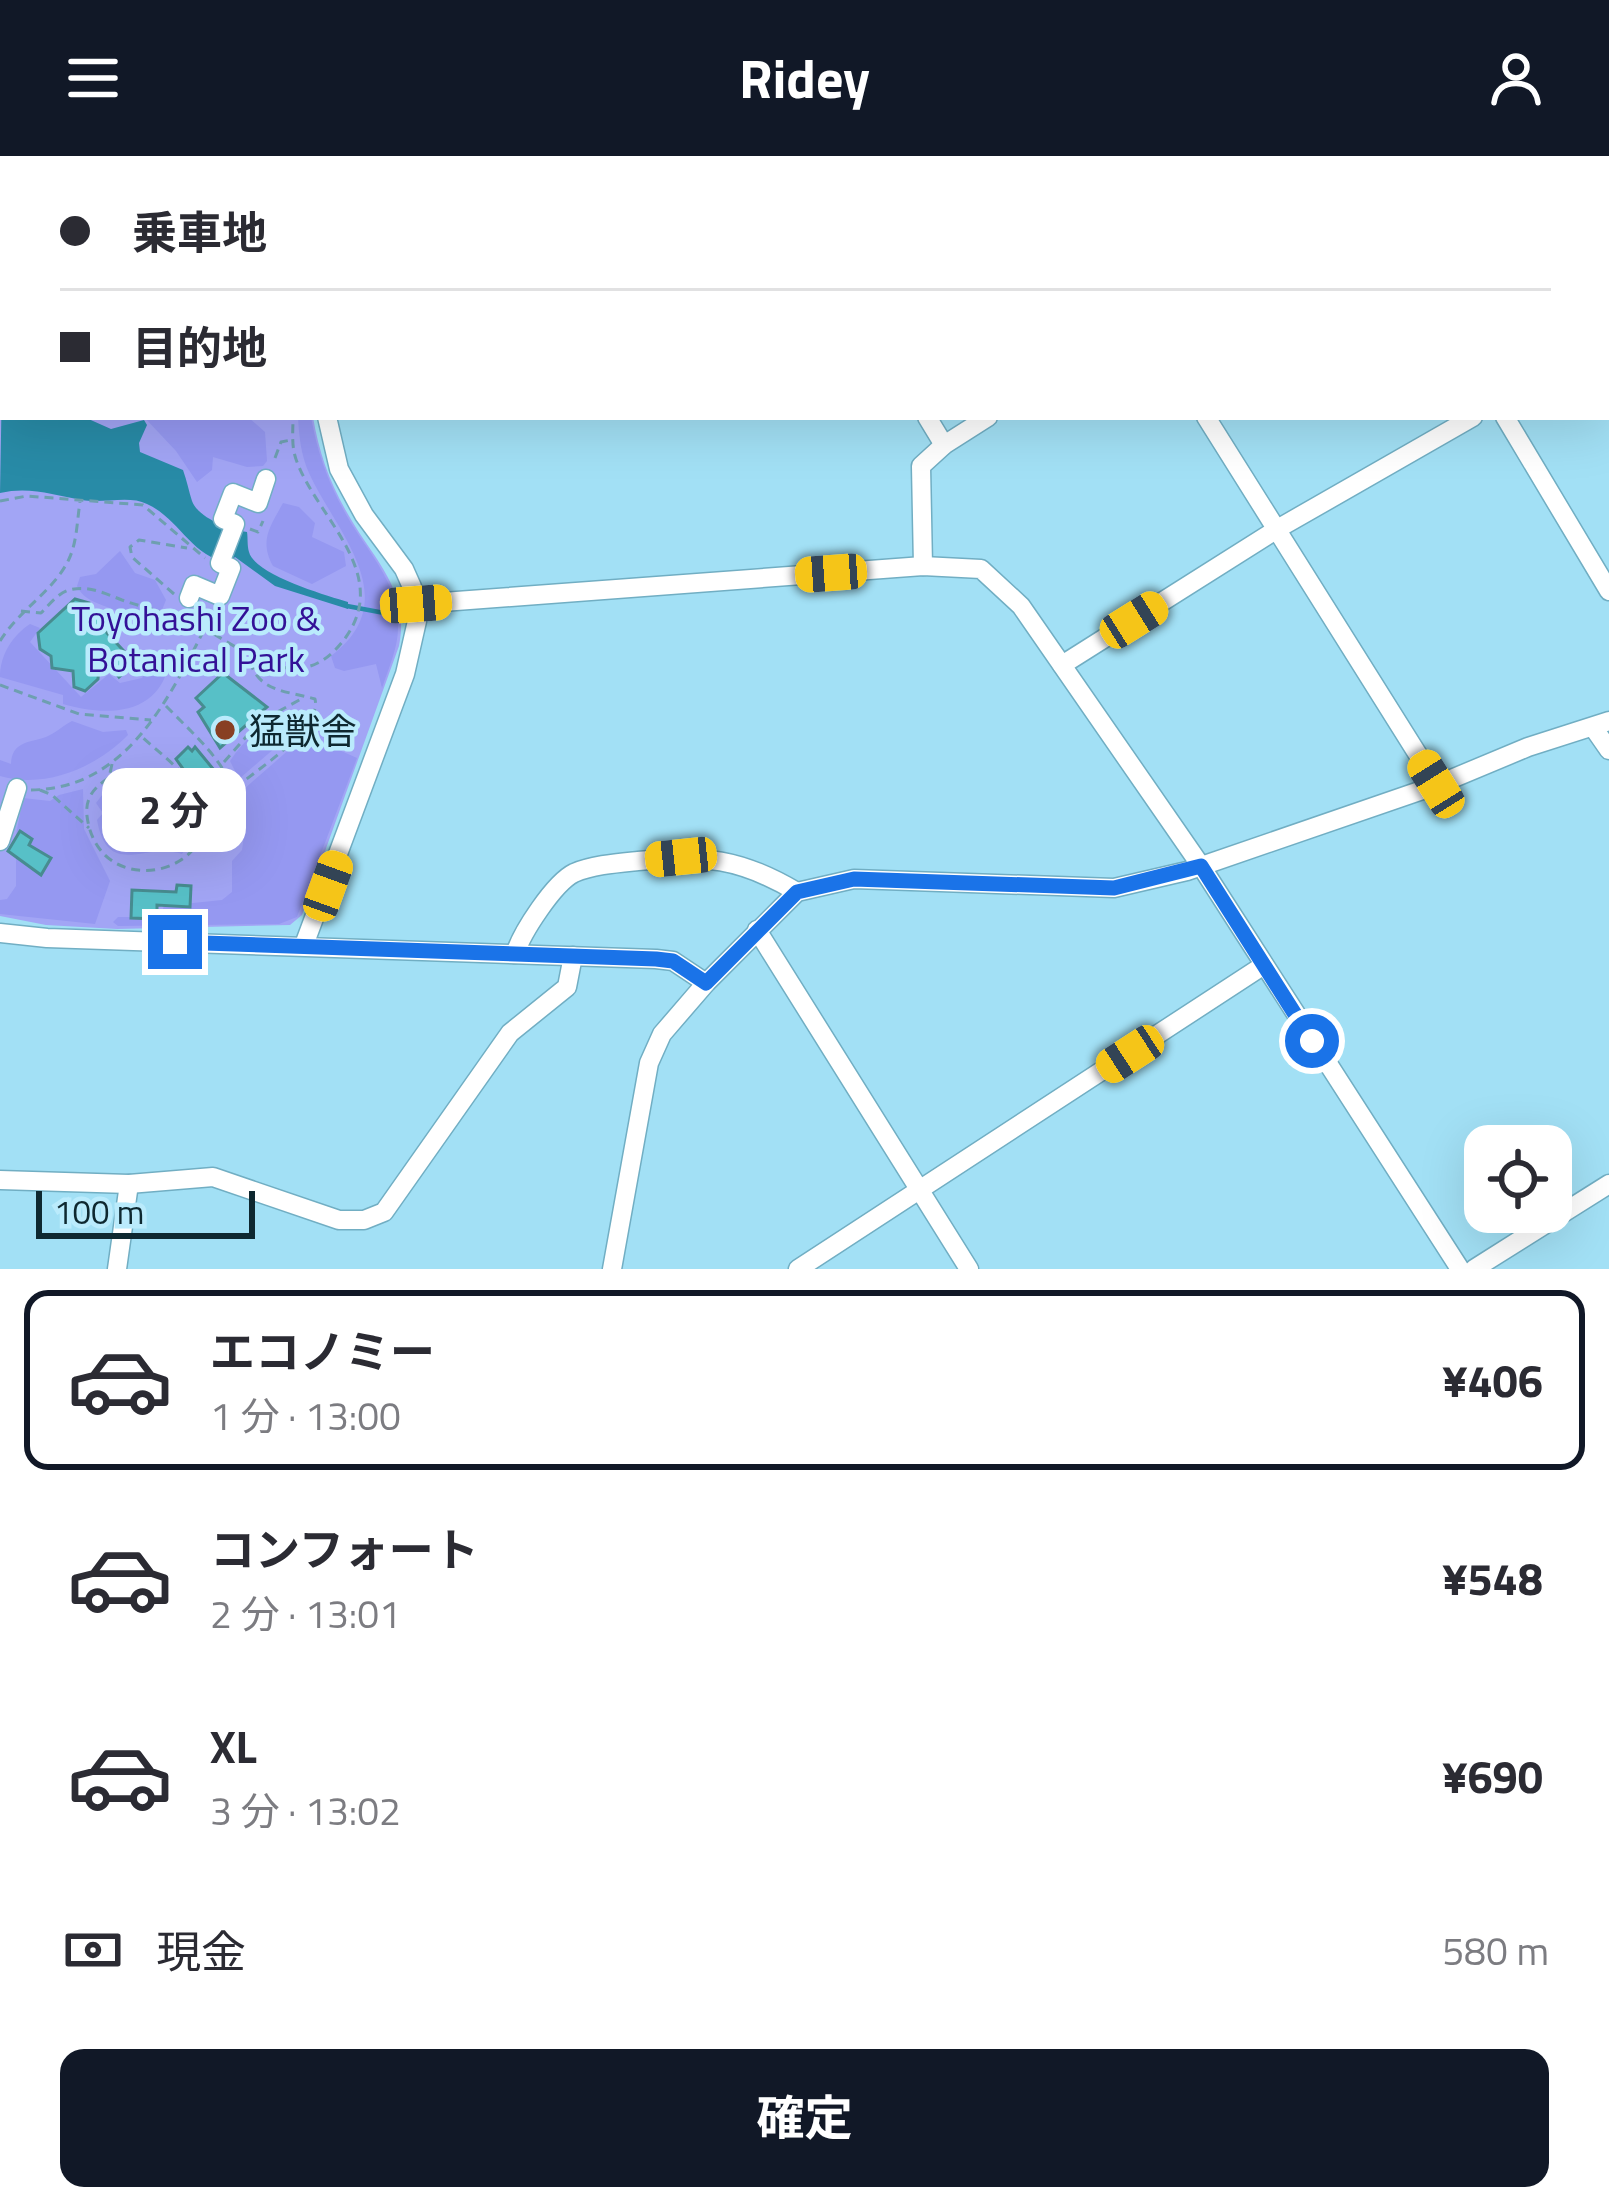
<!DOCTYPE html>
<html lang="ja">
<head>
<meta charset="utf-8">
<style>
  :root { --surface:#fff; --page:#f2f2f3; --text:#2b2b33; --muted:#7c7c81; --line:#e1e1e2; --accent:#111827 }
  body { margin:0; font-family:"Titillium Web","Noto Sans JP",sans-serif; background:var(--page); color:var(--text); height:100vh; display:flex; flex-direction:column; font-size:45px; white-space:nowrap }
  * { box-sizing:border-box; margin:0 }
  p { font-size:39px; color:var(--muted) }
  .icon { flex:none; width:66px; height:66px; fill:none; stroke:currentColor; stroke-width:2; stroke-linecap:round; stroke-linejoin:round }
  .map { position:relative; height:1113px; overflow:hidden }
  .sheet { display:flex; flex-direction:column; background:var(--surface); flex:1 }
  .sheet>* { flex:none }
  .banner { position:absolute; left:0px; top:0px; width:1611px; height:264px; box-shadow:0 12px 48px #0002; display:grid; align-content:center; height:264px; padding:0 60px; background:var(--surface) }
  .buttons { position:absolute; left:1464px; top:969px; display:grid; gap:24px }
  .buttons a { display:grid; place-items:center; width:108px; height:108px; border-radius:24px; background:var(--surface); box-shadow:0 12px 48px #0002; font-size:60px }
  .scale { position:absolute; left:36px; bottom:30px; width:219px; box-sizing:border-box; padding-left:12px; border:6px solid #0e2830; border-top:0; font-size:33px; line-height:42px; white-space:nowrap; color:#0e2830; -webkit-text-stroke:9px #baebfc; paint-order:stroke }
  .end { position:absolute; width:54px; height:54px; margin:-27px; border:15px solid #1a73e8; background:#fff; box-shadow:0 0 0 6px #fff }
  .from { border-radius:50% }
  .bubble { position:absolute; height:84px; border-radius:24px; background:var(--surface); box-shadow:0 12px 48px #0002; font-size:39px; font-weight:700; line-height:84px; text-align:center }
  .car { position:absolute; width:36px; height:72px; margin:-36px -18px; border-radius:15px; box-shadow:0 0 9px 3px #0007; background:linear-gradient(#f5c518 24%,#345 0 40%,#f5c518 0 76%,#345 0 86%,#f5c518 0) }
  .banner b { display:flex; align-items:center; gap:42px; height:114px; font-size:45px }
  .banner b+b { border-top:3px solid var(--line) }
  .banner i { width:30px; height:30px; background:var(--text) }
  ul { padding:21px 0 0; list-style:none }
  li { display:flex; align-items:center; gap:36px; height:180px; margin:0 24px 18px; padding:0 36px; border:6px solid transparent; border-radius:24px }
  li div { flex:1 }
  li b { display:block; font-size:45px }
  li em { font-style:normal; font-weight:700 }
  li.on { border-color:var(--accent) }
  li>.icon { width:108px; height:108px; stroke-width:1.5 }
  .pay { display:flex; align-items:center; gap:30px; height:132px; padding:0 60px; font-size:45px }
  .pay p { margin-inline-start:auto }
  .cta { display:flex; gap:24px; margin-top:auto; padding:24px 60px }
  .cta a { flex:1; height:138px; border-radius:24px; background:var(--accent); color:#fff; font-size:48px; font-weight:700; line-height:138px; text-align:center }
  header { display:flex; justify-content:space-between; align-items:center; height:156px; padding:0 60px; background:var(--accent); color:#fff; font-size:54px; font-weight:700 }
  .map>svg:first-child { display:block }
  .green { fill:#a2a5f5 }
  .forest { fill:#9598f1 }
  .water { fill:#288ba7 }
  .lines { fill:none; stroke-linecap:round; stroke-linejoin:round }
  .stream { stroke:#288ba7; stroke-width:4.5 }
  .building { fill:#57c0c7; stroke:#478c90; stroke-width:3 }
  .minor-casing { stroke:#71aec3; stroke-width:21 }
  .path { stroke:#6e9fb0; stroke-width:3; stroke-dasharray:9 6; stroke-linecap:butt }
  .minor { stroke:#fff; stroke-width:18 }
  .route { stroke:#1a73e8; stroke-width:15 }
  .poi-dot { fill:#883f23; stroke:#baebfc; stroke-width:4.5 }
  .labels { text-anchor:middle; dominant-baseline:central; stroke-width:9; stroke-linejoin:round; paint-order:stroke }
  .park-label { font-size:36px; fill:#331197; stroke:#baebfc }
  .poi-label { font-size:36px; fill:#0e2830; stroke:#baebfc; text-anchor:start }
</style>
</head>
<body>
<header><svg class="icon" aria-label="menu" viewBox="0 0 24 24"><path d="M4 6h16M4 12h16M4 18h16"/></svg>Ridey<svg class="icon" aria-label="person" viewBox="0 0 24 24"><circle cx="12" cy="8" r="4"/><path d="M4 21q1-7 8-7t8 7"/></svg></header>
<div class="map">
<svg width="1609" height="1113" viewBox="0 0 1609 1113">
  <rect width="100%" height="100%" fill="#a2e0f5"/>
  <path class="green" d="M0 0 213 3H3V261H313C319 297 330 328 349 360 374 404 410 434 399 490L302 759 290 769 117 773 46 769 0 760Z"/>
  <g class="forest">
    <path d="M144 261H248L265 276 267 305 263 310 247 311 213 301 212 314 197 326 176 295Z"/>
    <path d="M298 261H311C318 300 330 332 351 367 371 400 397 426 398 468 399 490 389 511 382 532L376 508 344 515 335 512 331 500C407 443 335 375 309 317 301 299 299 280 298 261Z"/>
    <path d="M283 347 299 351 315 367 312 381 344 396 346 410 312 428 273 410C259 384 270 371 283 347Z"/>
    <path d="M120 395 135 417 155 424 166 444 157 466 147 461 128 462C112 448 86 450 77 430L80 421 96 418Z"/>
    <path d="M30 468 40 472 30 486 81 541 109 518 120 527 142 522 157 500 170 503C161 560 108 561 63 548V539L0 521C0 499 12 480 30 468Z"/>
    <path d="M296 553 297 573 239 623 230 605C245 582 269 562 296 553Z"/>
    <path d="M72 565 103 576 126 574 128 579C95 612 46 633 0 620V604L11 608C12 585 29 587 46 581 54 578 64 569 72 565Z"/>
    <path d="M312 582 357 602 297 761 279 768 118 770 113 766 118 761H160L164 750 222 744 232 736V705L242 694 245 673 243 634 300 584Z"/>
    <path d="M122 613 132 614 135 644 130 655 119 658 122 668 141 672 190 654 197 659 195 677 182 698C146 685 108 724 97 664L103 657 96 647Z"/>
    <path d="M83 633 84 673 110 725 95 768 0 758V744L7 743 16 730V679L23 642 50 645 59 639Z"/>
  </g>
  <path class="water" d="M3 166V261H84L111 273 144 264 147 269 139 287 140 296 183 314C187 325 189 336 192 345 199 363 230 373 247 376 248 382 247 389 249 396 255 419 326 439 348 446V453L275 430 235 401 229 407C190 400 180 363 147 348 129 339 102 348 82 344 54 339 29 330 0 337Z"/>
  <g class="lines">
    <g class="stream">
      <path d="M0 104 3 121"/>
      <path d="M347 450 395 459"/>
    </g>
  </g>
  <g class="building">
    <path d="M75 443 89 447 91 460 104 464 107 477 135 507 119 521 100 496 98 523 85 535 74 531 73 515 52 512 51 500 40 493 38 477Z"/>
    <path d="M223 517 267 551 220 592 198 556 204 551 196 542Z"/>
    <path d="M188 591 192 595 195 591 228 631 206 645 176 603Z"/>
    <path d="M20 675 32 683 29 689 51 702 41 719 8 695Z"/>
    <path d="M177 729 191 730 190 751 157 749V763L131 762 132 734 176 736Z"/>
  </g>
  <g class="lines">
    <g class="minor-casing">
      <g id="minor">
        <path d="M765 0 766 3"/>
        <path d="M1040 0 1042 3"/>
        <path d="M1337 0 1339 3"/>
        <path d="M242 3 247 0"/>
        <path d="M415 3 420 0"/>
        <path d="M907 3 912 0"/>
        <path d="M1608 150 1609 149"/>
        <path d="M927 261 944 289"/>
        <path d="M1206 261 1437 629"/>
        <path d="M1505 261 1609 435"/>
        <path d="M923 410 921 310 944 289 988 261"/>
        <path d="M189 442 194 429 220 440 231 412 220 407 235 368 223 363 233 337 258 347 266 323"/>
        <path d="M416 448 923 410 981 413 1021 450 1201 710 1460 1113"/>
        <path d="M1062 509 1279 372 1473 261"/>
        <path d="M1593 571 1609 594"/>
        <path d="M0 685 17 632"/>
        <path d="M757 774 969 1113"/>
        <path d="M0 777 47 782 656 803 673 805 706 827"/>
        <path d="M304 789 405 518 417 465 412 431 404 413 364 359 339 313 327 261"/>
        <path d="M515 798C522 776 554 727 574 717 592 709 618 707 638 705 704 699 740 702 797 736"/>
        <path d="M0 1024 129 1028 213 1021 339 1064H364L384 1056 510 877 567 831 573 800"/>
        <path d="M117 1113 129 1028"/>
        <path d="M612 1113 649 907 662 878 706 827 797 736 854 723 1114 732 1187 715 1437 629 1528 591 1609 565"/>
        <path d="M798 1113 1264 809"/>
        <path d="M1474 1113 1609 1028"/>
      </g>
    </g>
    <g class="path">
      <path d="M179 0 186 3"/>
      <path d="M113 3 117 0"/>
      <path d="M152 3 158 0"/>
      <path d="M0 146 1 142"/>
      <path d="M275 302 281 286 291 284"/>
      <path d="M0 345 27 340 143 349 205 402"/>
      <path d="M250 373 258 376 263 365"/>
      <path d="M174 438 132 401 130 391 139 384 187 392"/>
      <path d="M21 455 41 457C49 449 58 437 69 434 88 429 104 437 122 444 142 451 164 456 184 463 238 484 295 552 346 481 391 417 318 362 297 306 291 291 293 277 293 261"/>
      <path d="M0 485C19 454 54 435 69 403 77 386 77 365 80 346"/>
      <path d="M0 529 79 558 151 564"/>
      <path d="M166 550C206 591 248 623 237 686L200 684"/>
      <path d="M224 606 259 566 303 542"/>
      <path d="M112 608 109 622C94 631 85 642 87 660 99 755 243 713 193 632 181 612 157 595 140 579"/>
      <path d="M235 632C257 614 322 572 315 543 288 535 257 536 250 504"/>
      <path d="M31 634C124 633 166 548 203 476"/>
      <path d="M40 634 52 639 89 672"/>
    </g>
    <use href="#minor" class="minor"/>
  </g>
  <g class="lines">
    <path class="route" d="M175 786 656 803 673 805 706 827 797 736 854 723 1114 732 1201 710 1312 885"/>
  </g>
  <circle class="poi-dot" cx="225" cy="574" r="12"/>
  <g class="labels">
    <g class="park-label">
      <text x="196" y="461">Toyohashi Zoo &amp;<tspan x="196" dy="41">Botanical Park</tspan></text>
    </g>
    <g class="poi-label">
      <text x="249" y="574">猛獣舎</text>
    </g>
  </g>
</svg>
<div class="buttons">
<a><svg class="icon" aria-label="locate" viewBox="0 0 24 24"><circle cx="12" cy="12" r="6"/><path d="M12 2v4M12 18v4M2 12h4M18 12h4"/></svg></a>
</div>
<div class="scale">100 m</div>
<i class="end from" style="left:1312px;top:885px"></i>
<i class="end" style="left:175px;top:786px"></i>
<div class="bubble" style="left:102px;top:612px;width:144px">2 分</div>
<i class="car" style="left:831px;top:417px;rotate:266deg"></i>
<i class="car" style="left:416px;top:448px;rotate:86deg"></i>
<i class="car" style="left:1134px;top:464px;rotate:58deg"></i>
<i class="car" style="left:1436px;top:628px;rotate:328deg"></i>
<i class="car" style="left:681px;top:701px;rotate:264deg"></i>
<i class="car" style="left:328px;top:730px;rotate:20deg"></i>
<i class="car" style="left:1130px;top:898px;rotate:237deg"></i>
<div class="banner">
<b><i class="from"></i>乗車地</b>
<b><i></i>目的地</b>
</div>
</div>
<section class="sheet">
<ul>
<li class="on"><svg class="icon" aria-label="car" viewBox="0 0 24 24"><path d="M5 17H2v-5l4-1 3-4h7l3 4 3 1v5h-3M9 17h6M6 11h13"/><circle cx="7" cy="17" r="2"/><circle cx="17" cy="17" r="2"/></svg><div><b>エコノミー</b><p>1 分 · 13:00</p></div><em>¥406</em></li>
<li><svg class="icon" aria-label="car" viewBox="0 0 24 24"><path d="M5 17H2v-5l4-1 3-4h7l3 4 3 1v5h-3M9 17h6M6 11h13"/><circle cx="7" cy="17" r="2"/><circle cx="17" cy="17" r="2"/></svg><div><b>コンフォート</b><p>2 分 · 13:01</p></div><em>¥548</em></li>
<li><svg class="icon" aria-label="car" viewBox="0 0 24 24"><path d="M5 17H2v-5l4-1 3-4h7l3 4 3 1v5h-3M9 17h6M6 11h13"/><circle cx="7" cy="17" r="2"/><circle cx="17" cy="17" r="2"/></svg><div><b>XL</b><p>3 分 · 13:02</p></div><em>¥690</em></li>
</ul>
<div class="pay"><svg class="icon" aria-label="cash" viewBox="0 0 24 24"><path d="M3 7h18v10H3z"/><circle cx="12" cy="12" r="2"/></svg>現金<p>580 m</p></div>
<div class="cta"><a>確定</a></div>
</section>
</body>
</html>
